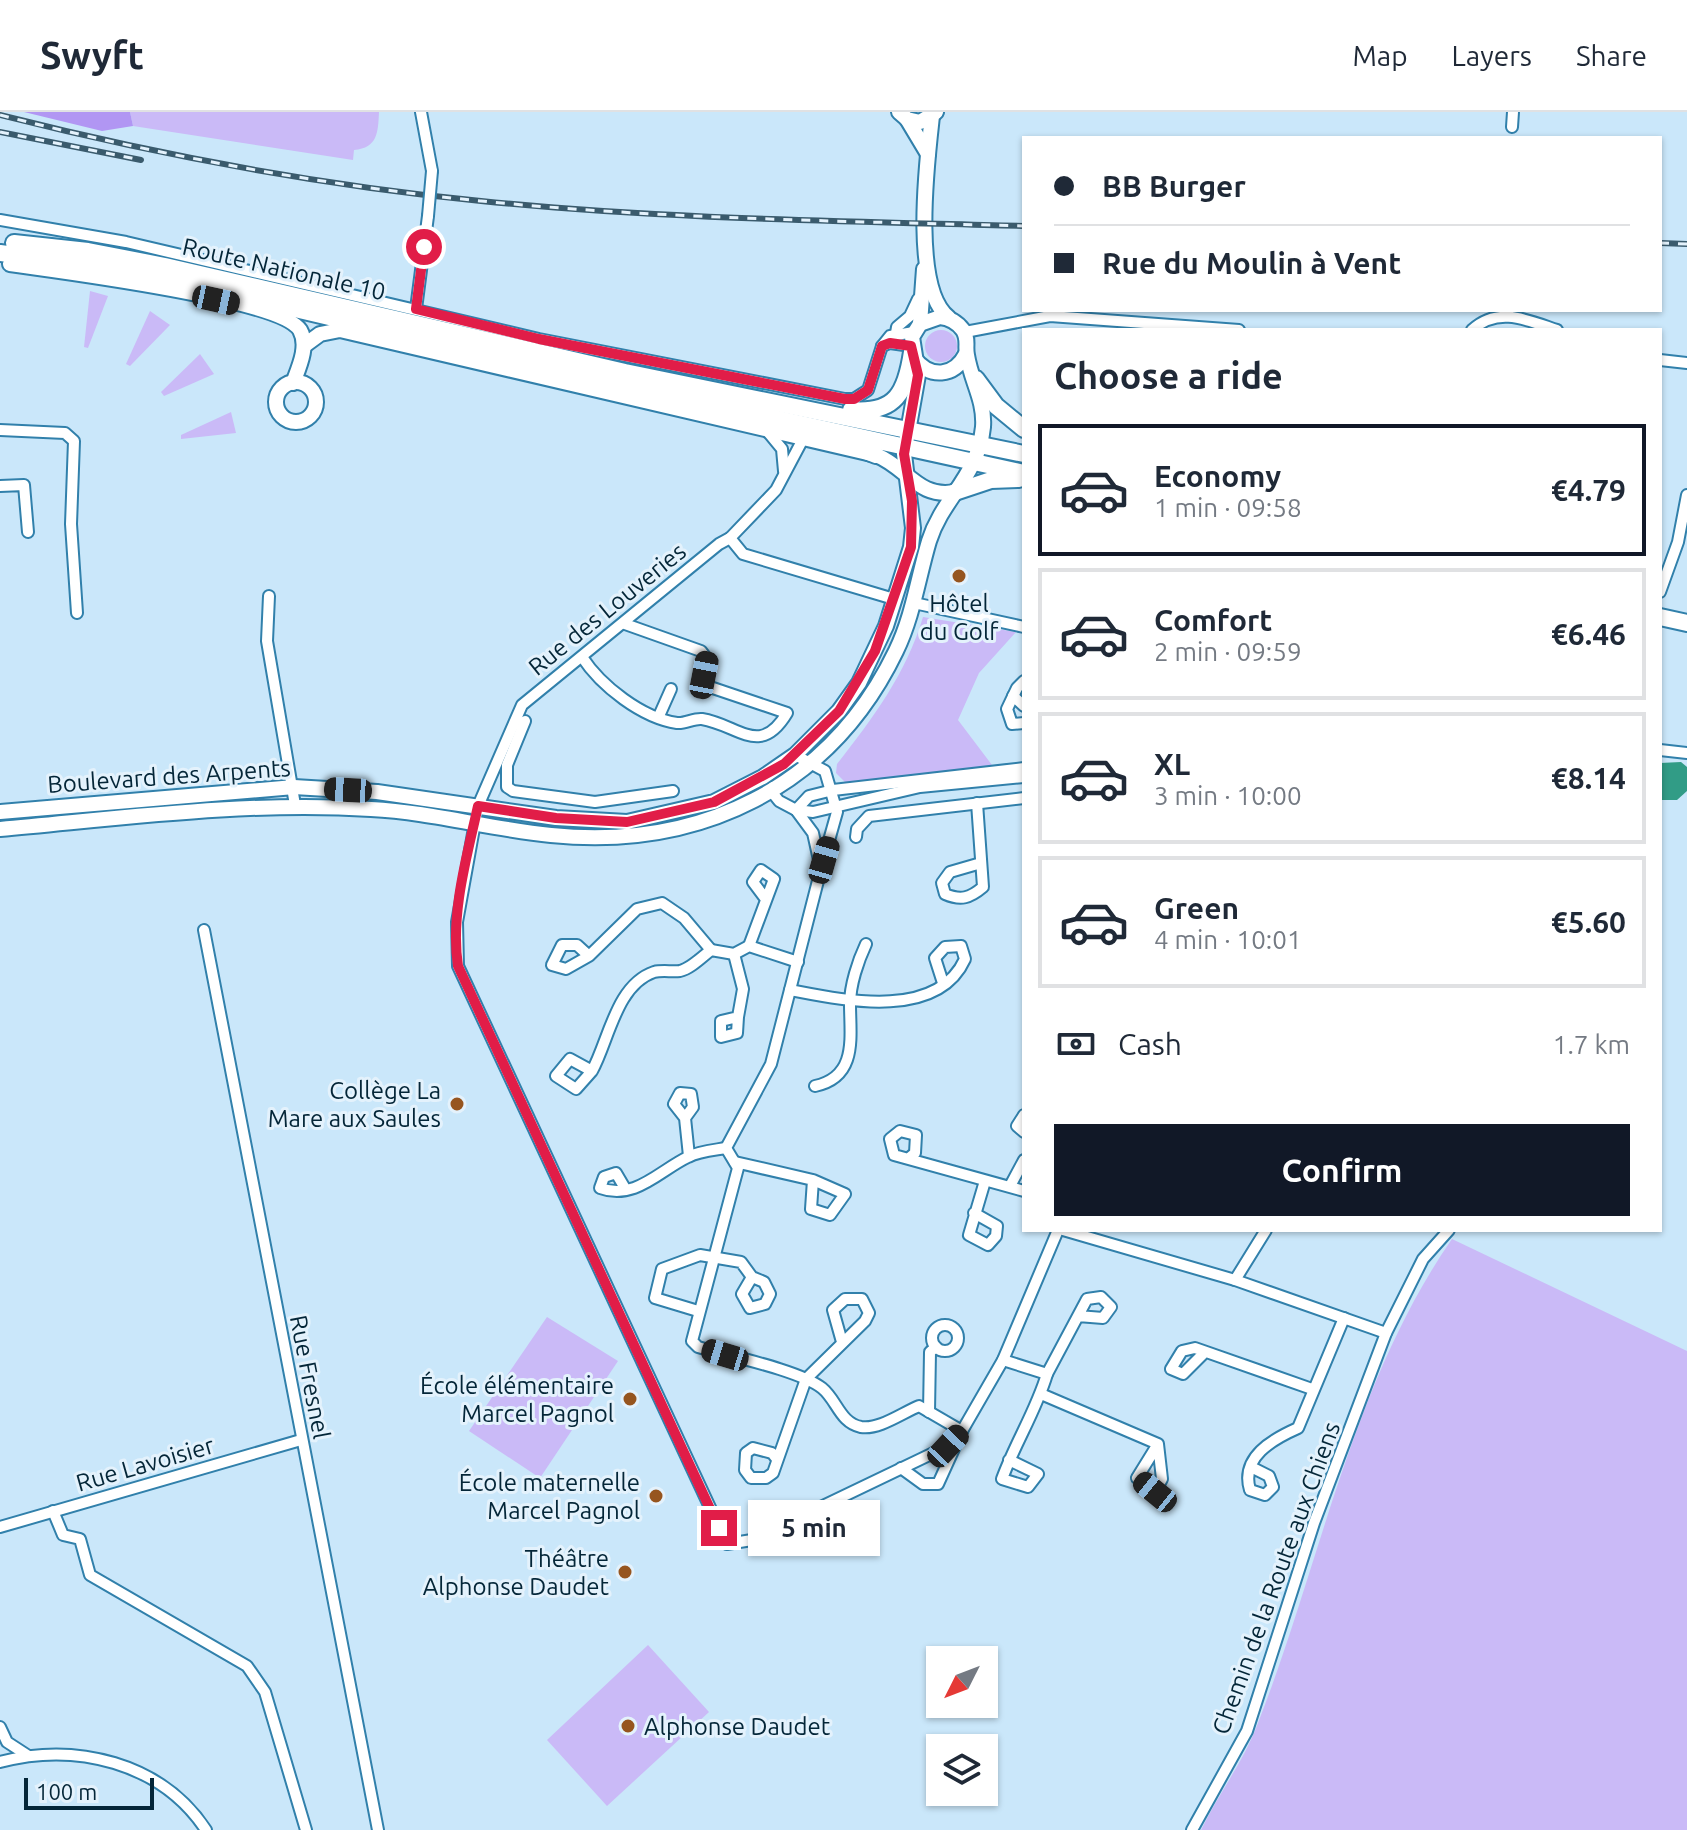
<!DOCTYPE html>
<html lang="en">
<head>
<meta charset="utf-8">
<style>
  :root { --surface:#fff; --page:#f2f2f3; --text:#1f2937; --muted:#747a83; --line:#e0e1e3; --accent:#111827 }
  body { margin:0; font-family:Ubuntu,sans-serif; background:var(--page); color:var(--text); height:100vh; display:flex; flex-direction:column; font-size:30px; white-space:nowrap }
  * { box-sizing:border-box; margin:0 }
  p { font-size:26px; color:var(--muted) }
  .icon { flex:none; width:44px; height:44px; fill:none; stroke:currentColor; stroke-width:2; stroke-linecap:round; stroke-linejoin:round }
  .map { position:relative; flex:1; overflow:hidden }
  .details { position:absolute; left:1022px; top:216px; width:640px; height:904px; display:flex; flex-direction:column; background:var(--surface); border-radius:0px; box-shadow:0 2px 6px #0004 }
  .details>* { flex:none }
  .hud { position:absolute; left:1022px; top:24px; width:640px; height:176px; border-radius:0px; box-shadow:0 2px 6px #0004; display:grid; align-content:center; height:176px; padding:0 32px; background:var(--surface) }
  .needle { width:52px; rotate:228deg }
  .tools { position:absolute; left:926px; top:1534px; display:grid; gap:16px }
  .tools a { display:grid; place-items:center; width:72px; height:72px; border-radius:0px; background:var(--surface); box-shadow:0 2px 6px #0004; font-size:40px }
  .scale { position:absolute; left:24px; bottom:20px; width:130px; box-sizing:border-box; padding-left:8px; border:4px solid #042638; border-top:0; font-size:22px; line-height:28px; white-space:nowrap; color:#042638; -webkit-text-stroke:6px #e4f2fc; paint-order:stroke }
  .end { position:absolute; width:36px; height:36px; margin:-18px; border:10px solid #e11d48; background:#fff; box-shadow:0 0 0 4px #fff }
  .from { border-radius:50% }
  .bubble { position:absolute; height:56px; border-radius:0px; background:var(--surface); box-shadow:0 2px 6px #0004; font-size:26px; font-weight:600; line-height:56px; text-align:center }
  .car { position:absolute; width:24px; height:48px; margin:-24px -12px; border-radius:10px; box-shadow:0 0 6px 2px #0007; background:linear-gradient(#222 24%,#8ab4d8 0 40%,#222 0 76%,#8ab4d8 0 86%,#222 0) }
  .hud b { display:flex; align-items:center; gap:28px; height:76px; font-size:30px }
  .hud b+b { border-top:2px solid var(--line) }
  .hud i { width:20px; height:20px; background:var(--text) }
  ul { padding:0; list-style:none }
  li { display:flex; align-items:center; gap:24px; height:132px; margin:0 16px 12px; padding:0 16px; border:4px solid var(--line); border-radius:0px }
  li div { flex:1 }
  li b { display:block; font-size:30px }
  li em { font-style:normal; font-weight:600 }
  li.selected { border-color:var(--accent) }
  li>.icon { width:72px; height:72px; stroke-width:1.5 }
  h2 { padding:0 32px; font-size:36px; line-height:96px }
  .pay { display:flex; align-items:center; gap:20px; height:88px; padding:0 32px; font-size:30px }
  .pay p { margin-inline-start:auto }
  .primary-button { display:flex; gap:16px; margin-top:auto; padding:16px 32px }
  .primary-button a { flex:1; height:92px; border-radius:0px; background:var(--accent); color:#fff; font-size:32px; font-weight:600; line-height:92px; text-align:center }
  header { display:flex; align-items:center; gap:48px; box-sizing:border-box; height:112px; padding:0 40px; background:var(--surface); border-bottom:2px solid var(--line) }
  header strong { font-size:38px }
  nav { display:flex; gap:44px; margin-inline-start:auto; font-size:28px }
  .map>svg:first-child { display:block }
  .green { fill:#cabaf7 }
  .forest { fill:#b196f3 }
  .water { fill:#319c86 }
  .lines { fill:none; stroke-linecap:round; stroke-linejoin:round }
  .street-casing { stroke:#3180ab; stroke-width:14 }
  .secondary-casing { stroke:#3180ab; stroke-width:18 }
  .primary-casing { stroke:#3180ab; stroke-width:20 }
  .street { stroke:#fff; stroke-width:10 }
  .secondary { stroke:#fff; stroke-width:14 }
  .primary { stroke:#fff; stroke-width:16 }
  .rail-casing { stroke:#3a5b6d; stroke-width:6 }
  .rail { stroke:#e4f2fc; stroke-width:3; stroke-dasharray:9; stroke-linecap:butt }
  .street-bridge-casing { stroke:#3180ab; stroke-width:14; stroke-linecap:butt }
  .street-bridge { stroke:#fff; stroke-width:10 }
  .route { stroke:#e11d48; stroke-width:10 }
  .poi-dot { fill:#96551f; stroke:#e4f2fc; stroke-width:3 }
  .labels { text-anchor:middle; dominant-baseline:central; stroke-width:6; stroke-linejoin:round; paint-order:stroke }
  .street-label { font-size:24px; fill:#042638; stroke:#e4f2fc }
  .poi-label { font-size:24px; fill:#042638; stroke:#e4f2fc; text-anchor:end }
</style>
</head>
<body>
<header>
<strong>Swyft</strong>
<nav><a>Map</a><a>Layers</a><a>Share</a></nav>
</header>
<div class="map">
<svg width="1687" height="1718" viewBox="0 0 1687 1718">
  <rect width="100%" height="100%" fill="#cae7fa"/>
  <g class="green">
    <path d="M130 0H379C378 20 378 36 354 38L353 48 133 14Z"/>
    <path d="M90 179 108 184 88 236 84 235Z"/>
    <path d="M150 199 170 213 130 254 126 252Z"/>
    <circle cx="941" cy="234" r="16"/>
    <path d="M200 242 214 262 164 284 161 280Z"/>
    <path d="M231 300 236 321 181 327V323Z"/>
    <path d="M923 505 1016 520 979 561 958 608 995 657 848 673 836 661 837 652C873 606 906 562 923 505Z"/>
    <path d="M1452 1127 1687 1239V1718H1201C1219 1681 1244 1649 1258 1611 1321 1450 1352 1271 1452 1127Z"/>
    <path d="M547 1205 618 1249 540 1366 469 1319Z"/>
    <path d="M648 1533 709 1600 607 1694 547 1628Z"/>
  </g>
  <path class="forest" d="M24 0H130L133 14 102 19Z"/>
  <path class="water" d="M1681 650 1687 655V679L1677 688H1660V651Z"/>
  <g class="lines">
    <g class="street-casing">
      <g id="street">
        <path d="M421 0 432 59"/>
        <path d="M1512 15 1513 0"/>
        <path d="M0 108 126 130 539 227 845 287H854L868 278 882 234 890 224 914 220"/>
        <path d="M416 197 428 104"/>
        <path d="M1472 218C1498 194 1527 208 1557 218"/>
        <path d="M965 220 1050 204 1239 218"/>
        <path d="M896 221 897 215 910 204 918 187"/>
        <path d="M882 234 890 231 911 234"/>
        <path d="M1660 248 1687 251"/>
        <path d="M0 318 65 321 74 329 71 412 77 501"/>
        <path d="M768 320 782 337 784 359"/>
        <path d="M803 327 776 378 730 426 743 442 894 487"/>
        <path d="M0 374 24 373 28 420"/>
        <path d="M730 426 719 432 522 593 478 694 457 810 458 854 727 1432 752 1428 948 1334 962 1319"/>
        <path d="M1660 480 1678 430 1687 383"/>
        <path d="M269 484 267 529 295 693"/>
        <path d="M914 491 1024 515"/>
        <path d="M582 545C601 574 642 606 677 611 685 612 694 606 702 607 739 613 760 646 787 601L704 573 707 547 701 539 625 512"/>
        <path d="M1024 569 1017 576 1007 597 1012 612 1024 611"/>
        <path d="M1013 584 1024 594"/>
        <path d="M659 604 671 577"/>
        <path d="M525 609 507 653V675L513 679 595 690 673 679"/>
        <path d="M1660 638 1687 641"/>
        <path d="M795 643 825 659 837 700 821 757"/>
        <path d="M773 675 771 679 779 689 796 698 813 721 821 757 771 952 726 1036 738 1056 692 1229 698 1235C729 1244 799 1258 822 1276 837 1288 840 1311 861 1315 879 1318 902 1301 919 1294L962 1319"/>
        <path d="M977 691 983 775C970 786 961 789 945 782L942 771 950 760 981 751"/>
        <path d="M796 698 809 684 833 678 1024 656"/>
        <path d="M796 698 813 700 920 675 1024 665"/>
        <path d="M856 725 857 717 869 704 1024 686"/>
        <path d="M204 818 378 1718"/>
        <path d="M749 834 774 767 761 758 753 770 765 786"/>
        <path d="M734 842 743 877 738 905 721 909V925L737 921 738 905"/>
        <path d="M589 844 566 857 552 853 562 833H577L589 844 637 797 662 791 684 806 711 838"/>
        <path d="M790 878C842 888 937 909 965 847L961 834 945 835 935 846 943 871"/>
        <path d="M592 959 576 977 556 964 570 947 592 959C609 928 616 873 654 860 662 858 672 860 680 859 690 857 702 845 711 838L734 842 749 834 798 850"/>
        <path d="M815 974C858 965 850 925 850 892 850 873 858 849 866 832"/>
        <path d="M1024 1003 1017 1014 1024 1020"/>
        <path d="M685 1006 693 995 691 982 680 981 674 992 685 1006 689 1044"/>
        <path d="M909 1046 915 1041 916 1023 900 1019 890 1027 894 1043 1024 1079"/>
        <path d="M735 1050 813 1068 845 1082 830 1103 811 1097 813 1068"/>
        <path d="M1010 1074 1024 1048"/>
        <path d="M626 1078 616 1061 604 1065 600 1076C635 1089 660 1058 688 1045 699 1039 715 1038 726 1036"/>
        <path d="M974 1101 997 1114 996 1124 988 1133 969 1123 985 1069"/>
        <path d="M1063 1118 1235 1168 1386 1221"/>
        <path d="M1235 1168 1266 1118"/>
        <path d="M698 1199 655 1186 662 1157 700 1143 741 1150 752 1165 742 1182 750 1196 765 1192 770 1182 764 1170 752 1165"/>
        <circle cx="945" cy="1226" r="13"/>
        <path d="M1204 1241 1183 1262 1171 1257 1182 1239 1195 1236 1312 1277"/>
        <path d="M1003 1248 1047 1262 1087 1187 1101 1185 1111 1195 1103 1206 1078 1204"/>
        <path d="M1041 1282 1158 1332 1162 1367 1155 1380 1137 1366 1158 1332"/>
        <path d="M929 1300 930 1240 936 1235"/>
        <path d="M776 1346 772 1341 753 1336 746 1341 745 1358 751 1366H766L773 1361 806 1267 865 1209 869 1201 862 1187H845L833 1198 842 1230"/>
        <path d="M1009 1348 1038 1362 1028 1375 1002 1367C1015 1331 1036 1299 1047 1262"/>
        <path d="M1251 1355 1269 1364 1273 1375 1265 1383 1250 1378C1240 1345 1273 1327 1298 1316L1344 1206"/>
        <path d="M901 1356 923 1372H938L962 1319 1003 1248 1058 1118"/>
        <path d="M53 1399 63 1423 80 1427 90 1463 247 1554 265 1580 306 1718"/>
        <path d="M0 1415 301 1328"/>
        <path d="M0 1615 7 1630 27 1643"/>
        <path d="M0 1650C75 1630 161 1650 206 1718"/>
        <path d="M1192 1718 1247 1619 1314 1411 1386 1221 1423 1147 1449 1118"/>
      </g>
    </g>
    <g class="secondary-casing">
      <g id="secondary">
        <path d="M899 0 907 7 920 10 936 0"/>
        <path d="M932 4C927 49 911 177 949 206"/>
        <path d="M907 7 928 42"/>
        <path d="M10 152C56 159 280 186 300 218 309 234 299 255 293 271"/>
        <path d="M920 212 924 157"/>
        <path d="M305 233 320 222 340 218 876 343C907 355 918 387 955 380"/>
        <path d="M914 246C930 267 954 265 966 242"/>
        <circle cx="296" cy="290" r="20"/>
        <path d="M0 700 294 675 377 680 556 706 627 710 714 690 763 665 795 643 839 599 859 571 886 514 911 435 913 416 904 342 918 263 912 225 920 212 940 205C950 206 957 210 963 218 969 227 965 234 967 243 971 269 985 288 983 315 978 365 943 385 929 429 918 466 913 504 896 539 830 676 699 738 551 723 491 717 431 700 371 697 247 689 123 706 0 717"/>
      </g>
    </g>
    <g class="primary-casing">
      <g id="primary">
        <path d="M14 131 88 139 165 154 625 260 1024 342"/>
        <path d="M0 141 138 160 559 259 1024 361"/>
        <path d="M976 267 996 294 1024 317"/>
        <path d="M851 298C896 302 906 280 912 240"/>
        <path d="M838 328 876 343"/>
        <path d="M955 380 991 368 1019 367"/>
        <path d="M1660 505 1687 511"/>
      </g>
    </g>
    <use href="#street" class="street"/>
    <use href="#secondary" class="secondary"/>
    <use href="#primary" class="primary"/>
    <g class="rail-casing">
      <g id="rail">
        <path d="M0 3C158 43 319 73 481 89 661 107 843 109 1024 114"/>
        <path d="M0 20 141 48"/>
        <path d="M1660 131 1687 132"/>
      </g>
    </g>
    <use href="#rail" class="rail"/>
    <g class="street-bridge-casing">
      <path id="street-bridge" d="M428 104 432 59"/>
    </g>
    <use href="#street-bridge" class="street-bridge"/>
  </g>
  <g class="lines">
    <path class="route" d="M424 135 416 197 539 227 845 287H854L868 278 882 234 890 231 911 234 918 263 904 342 912 389 911 435 875 539 839 599 784 652 714 690 627 710 556 706 478 694C467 744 450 803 458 854L719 1416"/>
  </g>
  <g class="poi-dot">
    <circle cx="959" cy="464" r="8"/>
    <circle cx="457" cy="992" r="8"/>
    <circle cx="630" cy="1287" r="8"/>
    <circle cx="656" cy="1384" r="8"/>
    <circle cx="625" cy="1460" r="8"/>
    <circle cx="628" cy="1614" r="8"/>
  </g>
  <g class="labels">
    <g class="street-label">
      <text transform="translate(284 157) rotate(13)">Route Nationale 10</text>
      <text transform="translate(607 497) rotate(-39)">Rue des Louveries</text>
      <text transform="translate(169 664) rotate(-4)">Boulevard des Arpents</text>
      <text transform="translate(310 1265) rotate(79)">Rue Fresnel</text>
      <text transform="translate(145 1352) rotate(-16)">Rue Lavoisier</text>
      <text transform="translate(1276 1466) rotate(-70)">Chemin de la Route aux Chiens</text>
    </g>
    <g class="poi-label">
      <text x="959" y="491" text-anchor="middle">Hôtel<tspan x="959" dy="28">du Golf</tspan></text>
      <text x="441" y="978">Collège La<tspan x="441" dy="28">Mare aux Saules</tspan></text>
      <text x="614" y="1273">École élémentaire<tspan x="614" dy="28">Marcel Pagnol</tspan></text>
      <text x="640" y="1370">École maternelle<tspan x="640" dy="28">Marcel Pagnol</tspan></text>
      <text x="609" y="1446">Théâtre<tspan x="609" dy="28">Alphonse Daudet</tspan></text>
      <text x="644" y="1614" text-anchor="start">Alphonse Daudet</text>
    </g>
  </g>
</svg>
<div class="tools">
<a><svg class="needle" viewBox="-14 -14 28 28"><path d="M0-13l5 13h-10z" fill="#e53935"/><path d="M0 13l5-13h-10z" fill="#747a83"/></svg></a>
<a><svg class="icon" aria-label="layers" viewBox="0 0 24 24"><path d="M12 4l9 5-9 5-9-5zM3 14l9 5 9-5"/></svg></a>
</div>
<div class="scale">100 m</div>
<i class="end from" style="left:424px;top:135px"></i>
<i class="end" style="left:719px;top:1416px"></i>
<div class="bubble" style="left:748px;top:1388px;width:132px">5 min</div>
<i class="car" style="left:216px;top:188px;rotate:102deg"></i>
<i class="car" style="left:704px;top:563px;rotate:11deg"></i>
<i class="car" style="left:348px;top:678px;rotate:273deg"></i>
<i class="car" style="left:824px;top:748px;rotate:16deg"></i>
<i class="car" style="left:725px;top:1243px;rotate:287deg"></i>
<i class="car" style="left:948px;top:1334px;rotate:43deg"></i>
<i class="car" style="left:1155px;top:1380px;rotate:309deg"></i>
<div class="hud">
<b><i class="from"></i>BB Burger</b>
<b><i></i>Rue du Moulin à Vent</b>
</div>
<section class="details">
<h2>Choose a ride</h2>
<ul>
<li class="selected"><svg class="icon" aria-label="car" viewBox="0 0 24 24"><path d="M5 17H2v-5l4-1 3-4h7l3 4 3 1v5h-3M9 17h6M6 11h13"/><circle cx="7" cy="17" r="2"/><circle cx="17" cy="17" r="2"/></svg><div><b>Economy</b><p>1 min · 09:58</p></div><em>€4.79</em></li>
<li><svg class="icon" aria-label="car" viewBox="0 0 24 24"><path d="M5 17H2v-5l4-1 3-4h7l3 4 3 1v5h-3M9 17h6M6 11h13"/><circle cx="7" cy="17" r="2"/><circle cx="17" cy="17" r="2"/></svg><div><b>Comfort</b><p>2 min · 09:59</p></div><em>€6.46</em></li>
<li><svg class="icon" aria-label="car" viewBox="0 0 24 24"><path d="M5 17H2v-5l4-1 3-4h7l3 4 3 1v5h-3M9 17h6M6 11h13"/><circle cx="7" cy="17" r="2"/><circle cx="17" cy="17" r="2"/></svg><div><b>XL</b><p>3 min · 10:00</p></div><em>€8.14</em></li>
<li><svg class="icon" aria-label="car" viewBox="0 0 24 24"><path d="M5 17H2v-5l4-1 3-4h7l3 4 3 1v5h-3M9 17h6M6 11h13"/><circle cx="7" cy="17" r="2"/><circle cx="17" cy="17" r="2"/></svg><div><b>Green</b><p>4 min · 10:01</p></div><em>€5.60</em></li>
</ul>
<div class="pay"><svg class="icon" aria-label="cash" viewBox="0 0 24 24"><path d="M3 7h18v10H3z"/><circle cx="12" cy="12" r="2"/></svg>Cash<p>1.7 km</p></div>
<div class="primary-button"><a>Confirm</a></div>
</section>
</div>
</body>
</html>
